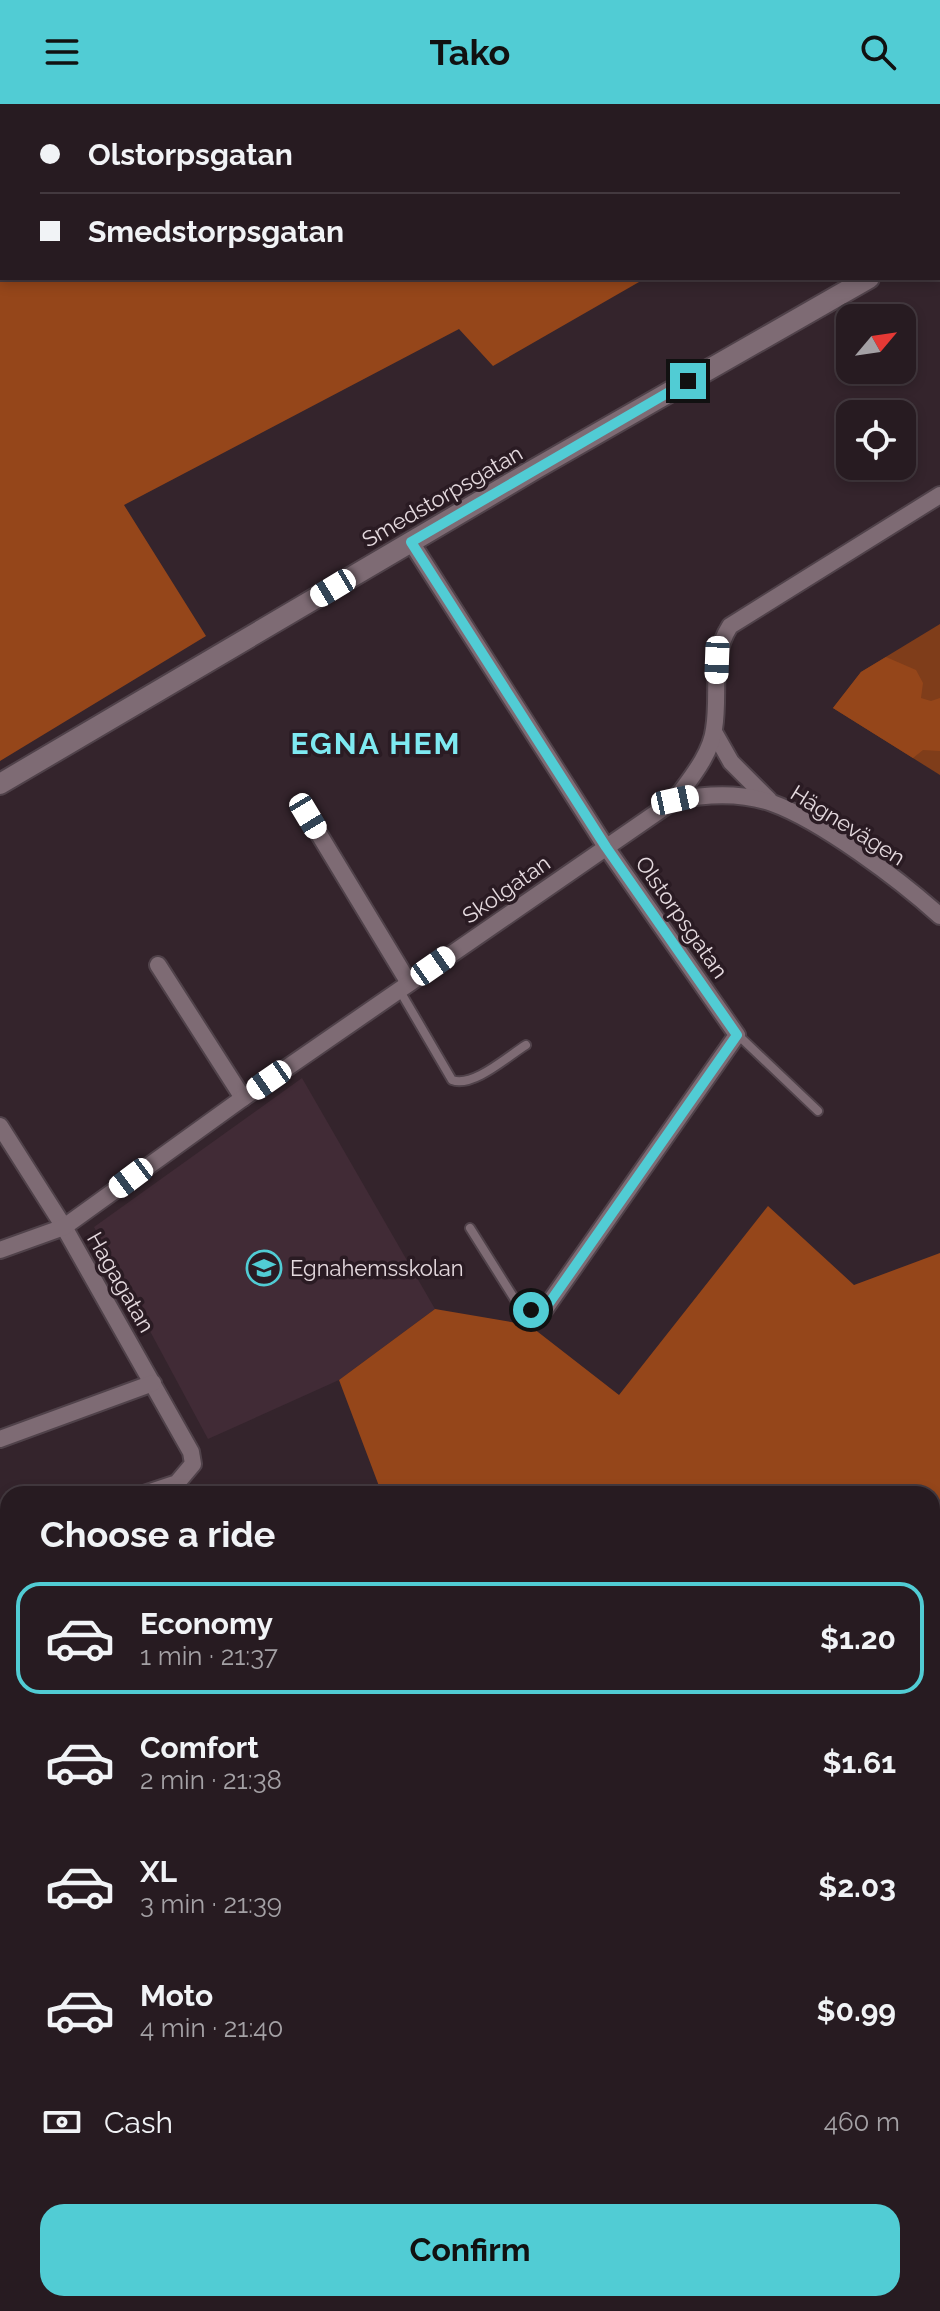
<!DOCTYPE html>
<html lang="en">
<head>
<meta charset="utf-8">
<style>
  :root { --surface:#271b21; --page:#2f242a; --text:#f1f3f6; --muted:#a4a1a5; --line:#43393f; --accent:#51ccd4 }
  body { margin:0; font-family:Raleway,sans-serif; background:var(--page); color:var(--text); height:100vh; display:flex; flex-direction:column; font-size:30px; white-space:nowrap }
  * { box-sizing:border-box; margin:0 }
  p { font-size:26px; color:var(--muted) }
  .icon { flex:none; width:44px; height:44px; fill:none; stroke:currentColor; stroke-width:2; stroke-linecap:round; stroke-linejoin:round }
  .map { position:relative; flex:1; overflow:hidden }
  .drawer { position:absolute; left:0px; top:1382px; width:940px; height:826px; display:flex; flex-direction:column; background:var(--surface); border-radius:24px 24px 0 0; box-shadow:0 4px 12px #0003,0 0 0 2px var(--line) }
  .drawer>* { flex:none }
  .guide { position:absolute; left:0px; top:0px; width:940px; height:176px; box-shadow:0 4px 12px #0003,0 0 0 2px var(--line); display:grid; align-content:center; height:176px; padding:0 40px; background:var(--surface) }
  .needle { width:52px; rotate:61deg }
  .controls { position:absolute; left:836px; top:200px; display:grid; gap:16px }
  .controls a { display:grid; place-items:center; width:80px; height:80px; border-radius:16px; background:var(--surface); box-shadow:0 4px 12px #0003,0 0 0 2px var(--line); font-size:40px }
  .end { position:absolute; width:36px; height:36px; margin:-18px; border:10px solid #51ccd4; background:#111; box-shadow:0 0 0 4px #111 }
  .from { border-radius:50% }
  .car { position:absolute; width:24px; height:48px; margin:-24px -12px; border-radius:10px; box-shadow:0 0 6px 2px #0007; background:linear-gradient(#fff 24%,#345 0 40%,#fff 0 76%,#345 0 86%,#fff 0) }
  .guide b { display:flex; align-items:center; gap:28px; height:76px; font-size:30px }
  .guide b+b { border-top:2px solid var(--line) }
  .guide i { width:20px; height:20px; background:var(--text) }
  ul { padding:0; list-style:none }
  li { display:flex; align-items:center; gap:24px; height:112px; margin:0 16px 12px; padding:0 24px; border:4px solid transparent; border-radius:24px }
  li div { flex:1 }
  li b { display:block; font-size:30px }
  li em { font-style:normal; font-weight:700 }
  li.on { border-color:var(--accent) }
  li>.icon { width:72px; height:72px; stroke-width:1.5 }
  h2 { padding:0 40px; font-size:36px; line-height:96px }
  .pay { display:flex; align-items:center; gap:20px; height:88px; padding:0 40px; font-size:30px }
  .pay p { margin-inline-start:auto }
  .cta { display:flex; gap:16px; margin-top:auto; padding:16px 40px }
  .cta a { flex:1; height:92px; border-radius:24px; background:var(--accent); color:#111; font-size:32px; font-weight:700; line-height:92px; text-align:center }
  header { display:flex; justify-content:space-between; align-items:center; height:104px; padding:0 40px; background:var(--accent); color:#111; font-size:36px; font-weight:700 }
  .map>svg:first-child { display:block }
  .built { fill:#412b36 }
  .green { fill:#7f3d1a }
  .forest { fill:#95461a }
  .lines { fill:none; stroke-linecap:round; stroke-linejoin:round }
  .service-casing { stroke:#50424a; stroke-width:12 }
  .minor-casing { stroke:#50424a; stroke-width:20 }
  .tertiary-casing { stroke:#50424a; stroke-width:24 }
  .service { stroke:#7e6b74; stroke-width:8 }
  .minor { stroke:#7e6b74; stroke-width:16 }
  .tertiary { stroke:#7e6b74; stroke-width:20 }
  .route { stroke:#51ccd4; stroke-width:10 }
  .labels { text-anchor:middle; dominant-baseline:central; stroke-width:7; stroke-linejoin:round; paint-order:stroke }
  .street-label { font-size:22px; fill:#e5dadf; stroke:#2a1b23 }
  .poi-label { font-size:22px; fill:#e5dadf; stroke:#2a1b23; text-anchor:start }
  .district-label { font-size:30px; font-weight:bold; letter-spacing:2px; fill:#7ee9f1; stroke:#2a1b23 }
</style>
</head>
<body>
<header><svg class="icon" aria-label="menu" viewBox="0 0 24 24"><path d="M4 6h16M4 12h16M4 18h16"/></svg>Tako<svg class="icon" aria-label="search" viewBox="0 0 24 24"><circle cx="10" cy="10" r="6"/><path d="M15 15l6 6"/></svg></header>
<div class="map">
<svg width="940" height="2207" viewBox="0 0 940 2207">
  <rect width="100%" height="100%" fill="#34242c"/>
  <path class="built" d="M302 974 435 1205 339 1276 208 1335 94 1123Z"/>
  <path class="green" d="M940 520V671L833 604 861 568Z"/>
  <g class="forest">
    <path d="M0 0 560 2H2V174H646L493 262 459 225 124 401 206 532 0 657Z"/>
    <path d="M670 0H912L913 2H662Z"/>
    <path d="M886 553 916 566 923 579 921 594 931 597 940 594V647L923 646 913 654 833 604 861 568Z"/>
    <path d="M768 1102 854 1181 940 1149V2207H677V2200H932V1390H382L339 1276 435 1205 529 1221 619 1291Z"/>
    <path d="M8 1678V1801L0 1772V1683Z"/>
    <path d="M8 1899V2117L0 2104V1905Z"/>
    <path d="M34 2200H108L101 2207H35Z"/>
    <path d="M309 2200H574L572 2207H309Z"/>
  </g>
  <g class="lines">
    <g class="service-casing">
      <g id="service">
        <path d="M352 0 353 2"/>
        <path d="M400 887 452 976C473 984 508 952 526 941"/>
        <path d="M738 931 818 1007"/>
        <path d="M470 1124 519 1202 531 1206 545 1205"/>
      </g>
    </g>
    <g class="minor-casing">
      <g id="minor">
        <path d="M411 438 606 743 737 931 545 1205"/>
        <path d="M714 628 731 658 769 696"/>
        <path d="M675 696C707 690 741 688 772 699 822 717 900 776 940 812"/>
        <path d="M308 712 409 879"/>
        <path d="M158 861 243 994"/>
        <path d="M0 1022 64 1123 191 1348 193 1360 177 1379 144 1390"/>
        <path d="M0 1146 64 1123 243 994 675 696C689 676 711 651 714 625 720 589 709 555 730 522L940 391"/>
        <path d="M0 1335 153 1279"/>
        <path d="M0 1438 8 1435"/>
      </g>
    </g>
    <g class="tertiary-casing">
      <g id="tertiary">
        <path d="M938 135 940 134"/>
        <path d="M0 680 535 365 869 174"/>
      </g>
    </g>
    <use href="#service" class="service"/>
    <use href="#minor" class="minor"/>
    <use href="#tertiary" class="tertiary"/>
  </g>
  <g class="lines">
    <path class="route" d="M531 1206 545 1205 737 931 606 743 411 438 688 277"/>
  </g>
  <defs>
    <g id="school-ring" transform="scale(1.8)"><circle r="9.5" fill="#2a1b23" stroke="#51ccd4" stroke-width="1.5"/><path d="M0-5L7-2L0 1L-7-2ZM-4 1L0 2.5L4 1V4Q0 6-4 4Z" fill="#51ccd4"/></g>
  </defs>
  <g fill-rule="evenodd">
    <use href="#school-ring" x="264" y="1164"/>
  </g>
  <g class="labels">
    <g class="street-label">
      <text transform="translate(442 392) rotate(-30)">Smedstorpsgatan</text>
      <text transform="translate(848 721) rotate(32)">Hägnevägen</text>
      <text transform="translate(506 785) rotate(-35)">Skolgatan</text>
      <text transform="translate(682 813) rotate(55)">Olstorpsgatan</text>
      <text transform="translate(121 1178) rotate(60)">Hagagatan</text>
    </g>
    <g class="poi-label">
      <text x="290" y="1164">Egnahemsskolan</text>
    </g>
    <g class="district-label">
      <text x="376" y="639">EGNA HEM</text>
    </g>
  </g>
</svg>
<div class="controls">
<a><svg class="needle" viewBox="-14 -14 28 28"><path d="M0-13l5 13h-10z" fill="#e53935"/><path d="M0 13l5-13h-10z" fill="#a4a1a5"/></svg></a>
<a><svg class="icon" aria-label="locate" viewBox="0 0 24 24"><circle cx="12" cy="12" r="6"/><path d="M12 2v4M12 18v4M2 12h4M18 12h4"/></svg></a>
</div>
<i class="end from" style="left:531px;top:1206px"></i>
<i class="end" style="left:688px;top:277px"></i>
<i class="car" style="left:333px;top:484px;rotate:239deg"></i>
<i class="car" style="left:717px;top:556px;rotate:182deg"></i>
<i class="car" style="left:675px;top:696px;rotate:78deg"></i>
<i class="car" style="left:308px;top:712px;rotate:149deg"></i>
<i class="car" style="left:433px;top:862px;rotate:55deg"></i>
<i class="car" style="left:269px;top:976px;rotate:235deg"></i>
<i class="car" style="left:131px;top:1074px;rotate:233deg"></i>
<div class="guide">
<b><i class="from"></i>Olstorpsgatan</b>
<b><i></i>Smedstorpsgatan</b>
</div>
<section class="drawer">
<h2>Choose a ride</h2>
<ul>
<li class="on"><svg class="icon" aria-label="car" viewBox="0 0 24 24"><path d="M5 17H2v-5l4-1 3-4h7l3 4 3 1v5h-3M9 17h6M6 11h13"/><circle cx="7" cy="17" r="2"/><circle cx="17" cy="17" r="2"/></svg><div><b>Economy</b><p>1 min · 21:37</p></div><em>$1.20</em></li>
<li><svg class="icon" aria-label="car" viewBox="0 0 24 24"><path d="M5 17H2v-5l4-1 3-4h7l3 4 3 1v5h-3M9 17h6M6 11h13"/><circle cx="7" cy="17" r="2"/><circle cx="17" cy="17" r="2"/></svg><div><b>Comfort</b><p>2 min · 21:38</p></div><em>$1.61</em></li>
<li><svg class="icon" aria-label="car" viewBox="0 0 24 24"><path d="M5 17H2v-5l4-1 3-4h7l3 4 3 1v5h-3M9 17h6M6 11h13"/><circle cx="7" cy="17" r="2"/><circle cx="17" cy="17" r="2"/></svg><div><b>XL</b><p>3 min · 21:39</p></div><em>$2.03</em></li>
<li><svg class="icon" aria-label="car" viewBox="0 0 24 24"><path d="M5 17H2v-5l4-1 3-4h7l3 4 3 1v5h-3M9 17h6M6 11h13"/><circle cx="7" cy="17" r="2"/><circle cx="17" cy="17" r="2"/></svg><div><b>Moto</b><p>4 min · 21:40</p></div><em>$0.99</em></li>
</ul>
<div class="pay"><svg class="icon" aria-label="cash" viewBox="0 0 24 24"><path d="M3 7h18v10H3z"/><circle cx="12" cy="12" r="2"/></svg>Cash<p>460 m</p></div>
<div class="cta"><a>Confirm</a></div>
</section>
</div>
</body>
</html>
